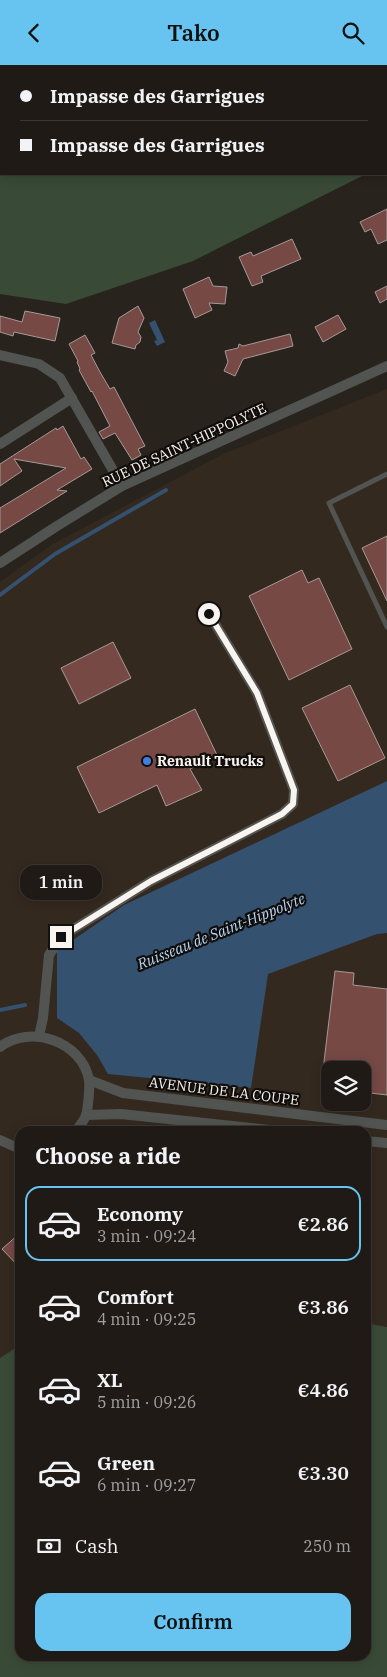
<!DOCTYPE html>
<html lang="en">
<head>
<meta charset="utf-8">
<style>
  :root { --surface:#1f1a16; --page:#27231f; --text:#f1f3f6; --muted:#a1a1a1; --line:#3c3835; --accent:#67c4f0 }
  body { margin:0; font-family:"IBM Plex Serif",serif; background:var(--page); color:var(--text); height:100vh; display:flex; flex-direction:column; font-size:19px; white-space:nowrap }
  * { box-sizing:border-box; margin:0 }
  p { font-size:16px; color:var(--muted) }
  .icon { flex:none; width:28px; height:28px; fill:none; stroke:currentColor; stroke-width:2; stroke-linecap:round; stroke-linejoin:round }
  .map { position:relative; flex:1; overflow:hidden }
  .side { position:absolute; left:15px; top:1061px; width:356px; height:535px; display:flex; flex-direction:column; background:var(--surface); border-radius:15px; box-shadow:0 2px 12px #0003,0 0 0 1px var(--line) }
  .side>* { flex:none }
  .hud { position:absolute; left:0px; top:0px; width:388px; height:110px; box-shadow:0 2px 12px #0003,0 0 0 1px var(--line); display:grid; align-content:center; height:110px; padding:0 20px; background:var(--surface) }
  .fabs { position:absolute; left:321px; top:996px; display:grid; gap:10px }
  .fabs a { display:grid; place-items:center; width:50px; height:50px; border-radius:10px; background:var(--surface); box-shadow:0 2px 12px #0003,0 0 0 1px var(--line); font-size:25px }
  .end { position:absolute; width:22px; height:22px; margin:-11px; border:6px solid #f9f4f0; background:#111; box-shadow:0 0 0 2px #111 }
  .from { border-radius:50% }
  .bubble { position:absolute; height:35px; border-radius:15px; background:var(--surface); box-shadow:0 2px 12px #0003,0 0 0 1px var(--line); font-size:16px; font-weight:600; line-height:35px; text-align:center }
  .hud b { display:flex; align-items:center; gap:18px; height:48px; font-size:19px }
  .hud b+b { border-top:1px solid var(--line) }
  .hud i { width:12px; height:12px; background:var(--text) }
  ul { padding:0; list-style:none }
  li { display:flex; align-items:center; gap:15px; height:75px; margin:0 10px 8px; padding:0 10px; border:2px solid transparent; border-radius:15px }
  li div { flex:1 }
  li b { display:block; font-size:19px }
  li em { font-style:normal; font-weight:600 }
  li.selected { border-color:var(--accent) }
  li>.icon { width:45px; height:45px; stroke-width:1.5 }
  h2 { padding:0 20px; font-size:22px; line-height:60px }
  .pay { display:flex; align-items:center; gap:12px; height:55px; padding:0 20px; font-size:19px }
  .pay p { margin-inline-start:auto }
  .button { display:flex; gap:10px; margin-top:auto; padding:10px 20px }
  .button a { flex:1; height:58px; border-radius:15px; background:var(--accent); color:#111; font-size:20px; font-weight:600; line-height:58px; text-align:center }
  header { display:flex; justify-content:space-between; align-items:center; height:65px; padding:0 20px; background:var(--accent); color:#111; font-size:22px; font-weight:600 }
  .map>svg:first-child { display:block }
  .built { fill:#34291f; fill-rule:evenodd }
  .green { fill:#394b37 }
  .water { fill:#34516f }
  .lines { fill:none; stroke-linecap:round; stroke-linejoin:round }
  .stream { stroke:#34516f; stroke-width:4 }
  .building { fill:#764945; stroke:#a69998 }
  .lane { stroke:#515451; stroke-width:5 }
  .street { stroke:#515451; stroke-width:10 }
  .route { stroke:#f9f4f0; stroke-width:6 }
  .shop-dot { fill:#3f7fe0; stroke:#100d0a; stroke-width:2 }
  .labels { text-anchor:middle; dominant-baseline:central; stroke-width:4.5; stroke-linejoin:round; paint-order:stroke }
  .street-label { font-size:14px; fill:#f9f4f0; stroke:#100d0a }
  .poi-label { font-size:14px; font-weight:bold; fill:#f9f4f0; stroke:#100d0a; text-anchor:start }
  .water-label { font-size:15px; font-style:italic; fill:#b7d5f5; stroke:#100d0a }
</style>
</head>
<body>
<header><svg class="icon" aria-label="back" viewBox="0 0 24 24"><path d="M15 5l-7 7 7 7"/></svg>Tako<svg class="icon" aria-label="search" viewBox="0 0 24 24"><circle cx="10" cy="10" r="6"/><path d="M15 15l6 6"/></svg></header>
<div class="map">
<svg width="387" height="1612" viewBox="0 0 387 1612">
  <rect width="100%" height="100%" fill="#29231d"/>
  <path class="built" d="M387 324V1262L366 1258V1066H20V1280L0 1293V517L51 480 223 389ZM330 1005H362V1038H330Z"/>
  <g class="green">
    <path d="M0 0H387V98L386 1H1V109H366L193 196 66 239 0 229Z"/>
    <path d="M366 1258 387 1262V1612H0V1293L20 1280V1591H366Z"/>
  </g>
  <g class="water">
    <path d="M155 255 165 277 157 281 154 276 157 275 149 258Z"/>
    <path d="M387 716V868L377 869 268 909 251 1023 108 1009 97 990 79 968 57 953V886L124 840Z"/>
  </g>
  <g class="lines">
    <g class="stream">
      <path d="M0 530 55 489 166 425"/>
      <path d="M0 945 25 940"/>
    </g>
  </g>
  <g class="building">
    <path d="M387 144V175L378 179 371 164 365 167 360 157Z"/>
    <path d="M292 174 301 194 261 211 263 217 252 221 239 192 251 187 253 191Z"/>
    <path d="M209 212 213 221 227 222 225 239 209 238 212 245 195 253 183 224Z"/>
    <path d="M387 221V234L380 238 375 227Z"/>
    <path d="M138 241 144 253 138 267 141 272 140 277 136 280 135 284 112 278 119 253Z"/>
    <path d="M25 246 60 253 55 276 14 267 13 271 0 267V251L22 257Z"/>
    <path d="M338 250 346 264 323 277 315 262Z"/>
    <path d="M290 269 293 281 243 294 235 311 224 306 228 297 225 286 238 283 239 279 243 281Z"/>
    <path d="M85 270 95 288 91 290 100 307 110 324 114 322 145 381 138 384 141 390 132 395 115 368 103 374 99 367 110 361 92 326 91 327 79 305 80 304 77 297 78 296 69 279Z"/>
    <path d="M63 361 81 394 84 392 92 404 57 425 67 426 0 468V443L66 403 14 394 22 406 0 421V399L56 363 57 365Z"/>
    <path d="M387 471V536L362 483Z"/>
    <path d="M302 505 308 518 319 513 352 584 289 615 249 531Z"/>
    <path d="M113 577 131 613 79 639 61 603Z"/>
    <path d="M350 620 385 693 338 716 302 643Z"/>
    <path d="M195 644 217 690 190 704 202 725 166 741 157 720 99 748 77 702Z"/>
    <path d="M335 906 354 908 353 920 387 924V1030L362 1027V1005H323Z"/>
    <path d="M20 1168V1203L2 1184Z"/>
  </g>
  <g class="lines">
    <path class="lane" d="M387 409 329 438 387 562"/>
    <g class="street">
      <path d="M0 290 39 299 60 313 122 421"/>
      <path d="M0 379 72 333"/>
      <path d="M0 498 57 461 122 421 387 301"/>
      <path d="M39 971 43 953 49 890 61 872 151 816 282 749 293 739 294 725 257 628 209 549"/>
      <path d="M0 982C30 959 82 976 89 1015 90 1021 88 1044 86 1050 85 1055 79 1061 76 1066"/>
      <path d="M89 1015 123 1028 387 1060"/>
      <path d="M86 1050 121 1049 279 1066"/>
      <path d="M0 1075 20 1084"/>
      <path d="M366 1076 387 1078"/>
    </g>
  </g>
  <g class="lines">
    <path class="route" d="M61 872 151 816 282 749 293 739 294 725 257 628 209 549"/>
  </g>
  <circle class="shop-dot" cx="147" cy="696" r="5"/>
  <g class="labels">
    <g class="street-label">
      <text transform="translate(184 380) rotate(-25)">RUE DE SAINT-HIPPOLYTE</text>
      <text transform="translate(224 1026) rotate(7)">AVENUE DE LA COUPE</text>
    </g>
    <g class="poi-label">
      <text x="157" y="696">Renault Trucks</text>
    </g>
    <g class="water-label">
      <text transform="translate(221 866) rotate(-22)">Ruisseau de Saint-Hippolyte</text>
    </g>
  </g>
</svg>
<div class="fabs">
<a><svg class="icon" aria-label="layers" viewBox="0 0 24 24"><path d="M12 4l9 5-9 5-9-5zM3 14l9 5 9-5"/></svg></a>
</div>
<i class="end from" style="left:209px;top:549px"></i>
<i class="end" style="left:61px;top:872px"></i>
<div class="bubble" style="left:20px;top:800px;width:82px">1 min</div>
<div class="hud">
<b><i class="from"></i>Impasse des Garrigues</b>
<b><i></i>Impasse des Garrigues</b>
</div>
<section class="side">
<h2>Choose a ride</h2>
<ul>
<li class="selected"><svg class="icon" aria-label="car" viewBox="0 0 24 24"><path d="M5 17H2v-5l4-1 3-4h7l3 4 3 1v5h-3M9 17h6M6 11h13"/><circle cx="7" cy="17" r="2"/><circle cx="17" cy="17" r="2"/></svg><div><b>Economy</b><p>3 min · 09:24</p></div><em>€2.86</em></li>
<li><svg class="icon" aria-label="car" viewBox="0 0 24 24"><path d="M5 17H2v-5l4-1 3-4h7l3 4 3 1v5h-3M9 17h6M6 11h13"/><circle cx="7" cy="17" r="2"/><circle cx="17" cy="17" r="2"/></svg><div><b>Comfort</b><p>4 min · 09:25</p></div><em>€3.86</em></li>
<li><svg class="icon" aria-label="car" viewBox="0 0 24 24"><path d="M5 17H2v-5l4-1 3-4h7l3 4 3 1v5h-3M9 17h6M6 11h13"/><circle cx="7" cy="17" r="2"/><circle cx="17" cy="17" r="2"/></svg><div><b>XL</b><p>5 min · 09:26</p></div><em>€4.86</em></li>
<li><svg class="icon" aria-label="car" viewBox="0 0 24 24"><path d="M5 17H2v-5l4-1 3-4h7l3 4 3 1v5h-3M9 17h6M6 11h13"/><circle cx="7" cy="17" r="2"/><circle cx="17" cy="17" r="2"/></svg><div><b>Green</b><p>6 min · 09:27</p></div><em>€3.30</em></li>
</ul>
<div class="pay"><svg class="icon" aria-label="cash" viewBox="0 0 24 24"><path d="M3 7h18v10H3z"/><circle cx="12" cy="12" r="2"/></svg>Cash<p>250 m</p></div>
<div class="button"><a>Confirm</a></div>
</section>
</div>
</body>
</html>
